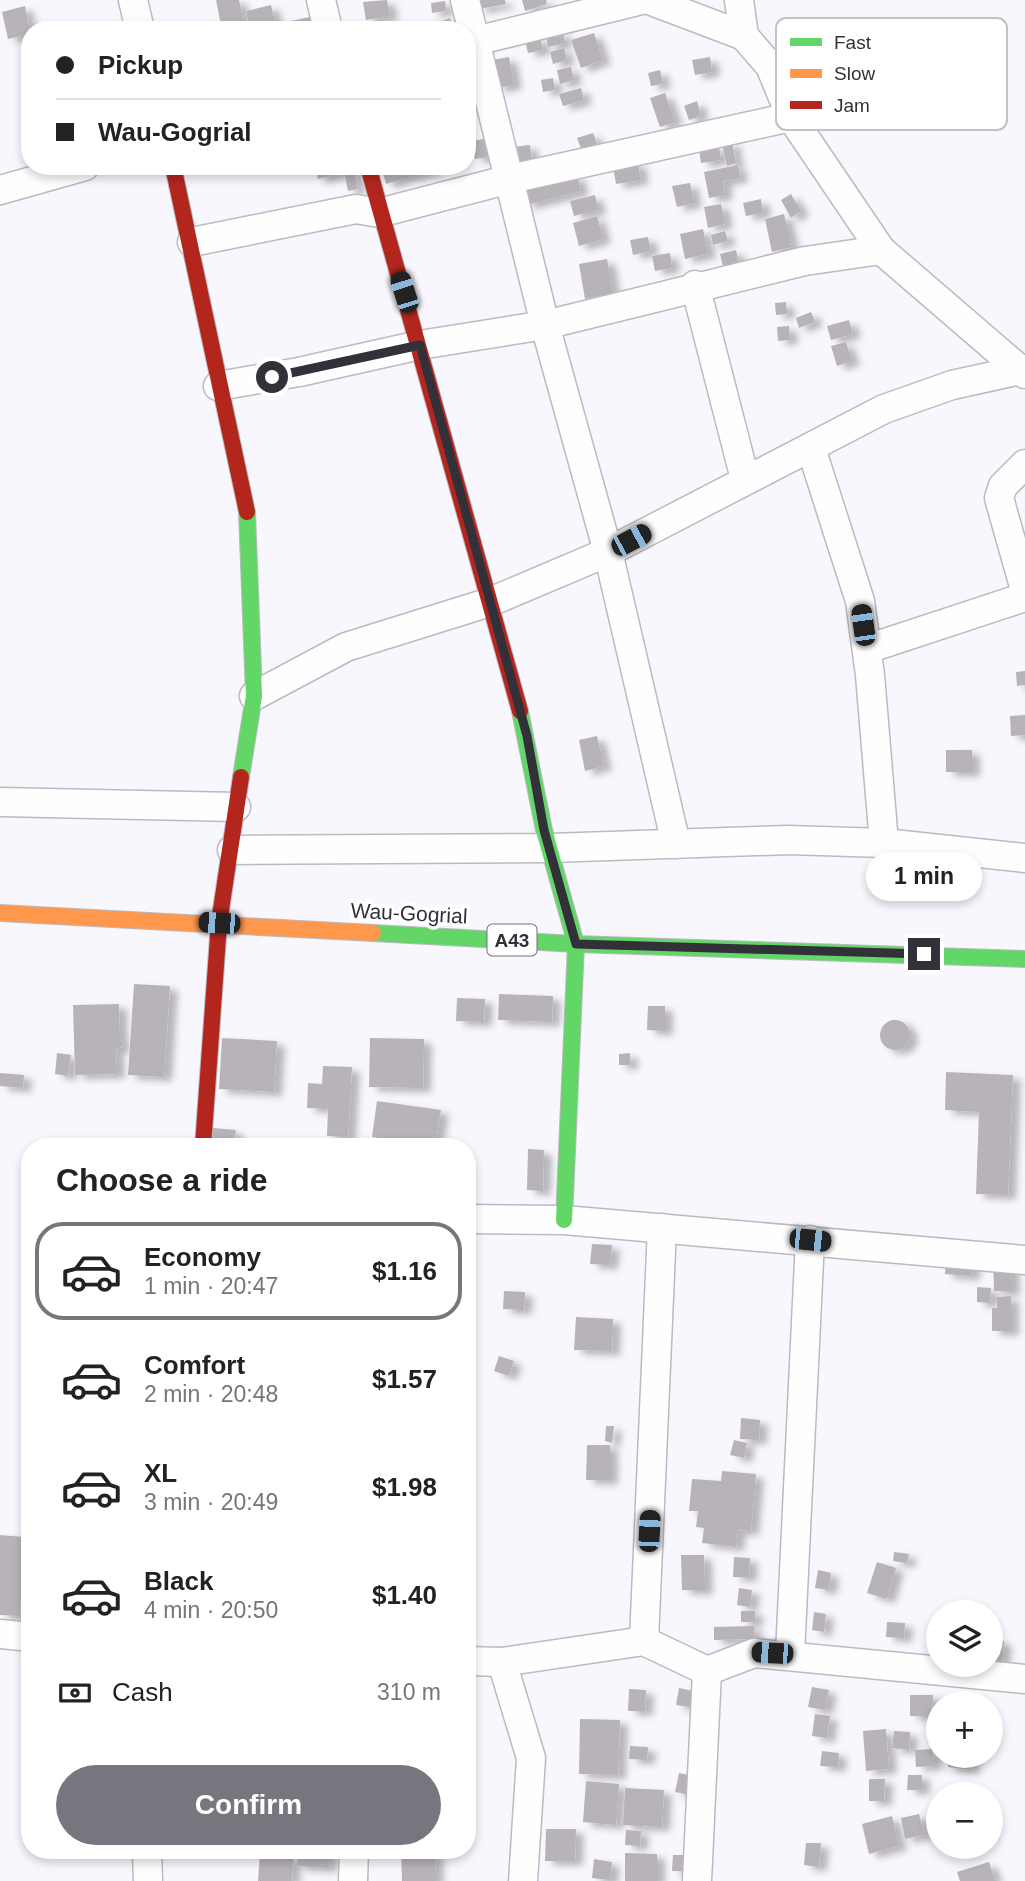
<!DOCTYPE html>
<html lang="en">
<head>
<meta charset="utf-8">
<style>
  :root { --surface:#fff; --page:#f6f6f6; --text:#222; --muted:#767676; --line:#e0e0e0; --accent:#77767e }
  body { margin:0; font-family:Arial,sans-serif; background:var(--page); color:var(--text); height:100vh; display:flex; flex-direction:column; font-size:26px; white-space:nowrap }
  * { box-sizing:border-box; margin:0 }
  p { font-size:23px; color:var(--muted) }
  .icon { flex:none; width:38px; height:38px; fill:none; stroke:currentColor; stroke-width:2; stroke-linecap:round; stroke-linejoin:round }
  .map { position:relative; flex:1; overflow:hidden }
  .sheet { position:absolute; left:21px; top:1138px; width:455px; height:721px; display:flex; flex-direction:column; background:var(--surface); border-radius:28px; box-shadow:0 4px 10px #0003 }
  .sheet>* { flex:none }
  .guide { position:absolute; left:21px; top:21px; width:455px; height:154px; border-radius:28px; box-shadow:0 4px 10px #0003; display:grid; align-content:center; height:154px; padding:0 35px; background:var(--surface) }
  .controls { position:absolute; left:926px; top:1600px; display:grid; gap:14px }
  .controls a { display:grid; place-items:center; width:77px; height:77px; border-radius:50%; background:var(--surface); box-shadow:0 4px 10px #0003; font-size:35px }
  .end { position:absolute; width:32px; height:32px; margin:-16px; border:9px solid #32313a; background:#fff; box-shadow:0 0 0 4px #fff }
  .from { border-radius:50% }
  .bubble { position:absolute; height:49px; border-radius:24px; background:var(--surface); box-shadow:0 4px 10px #0003; font-size:23px; font-weight:800; line-height:49px; text-align:center }
  .car { position:absolute; width:21px; height:42px; margin:-21px -10px; border-radius:9px; box-shadow:0 0 5px 2px #0007; background:linear-gradient(#222 24%,#8ab4d8 0 40%,#222 0 76%,#8ab4d8 0 86%,#222 0) }
  .guide b { display:flex; align-items:center; gap:24px; height:66px; font-size:26px }
  .guide b+b { border-top:2px solid var(--line) }
  .guide i { width:18px; height:18px; background:var(--text) }
  ul { padding:0; list-style:none }
  li { display:flex; align-items:center; gap:21px; height:98px; margin:0 14px 10px; padding:0 21px; border:4px solid transparent; border-radius:28px }
  li div { flex:1 }
  li b { display:block; font-size:26px }
  li em { font-style:normal; font-weight:800 }
  li.on { border-color:var(--accent) }
  li>.icon { width:63px; height:63px; stroke-width:1.5 }
  h2 { padding:0 35px; font-size:32px; line-height:84px }
  .pay { display:flex; align-items:center; gap:18px; height:77px; padding:0 35px; font-size:26px }
  .pay p { margin-inline-start:auto }
  .action { display:flex; gap:14px; margin-top:auto; padding:14px 35px }
  .action a { flex:1; height:80px; border-radius:42px; background:var(--accent); color:#fff; font-size:28px; font-weight:800; line-height:80px; text-align:center }
  .map>svg:first-child { display:block }
  .building { fill:#b8b2b9; filter:url(#shadow) }
  .lines { fill:none; stroke-linecap:round; stroke-linejoin:round }
  .street-casing { stroke:#bcbac1; stroke-width:31 }
  .fast-casing { stroke:#bcbac1; stroke-width:18 }
  .slow-casing { stroke:#bcbac1; stroke-width:18 }
  .jam-casing { stroke:#bcbac1; stroke-width:18 }
  .street { stroke:#fefeff; stroke-width:28 }
  .fast { stroke:#63d668; stroke-width:16 }
  .slow { stroke:#ff974d; stroke-width:16 }
  .jam { stroke:#b3261e; stroke-width:16 }
  .route { stroke:#32313a; stroke-width:9 }
  .labels { text-anchor:middle; dominant-baseline:central; stroke-width:7; stroke-linejoin:round; paint-order:stroke }
  .shield { fill:#fff; stroke:#706f75; stroke-width:2 }
  .shield-label { font-size:19px; font-weight:bold; fill:#32313a }
  .street-label { font-size:21px; fill:#32313a; stroke:#fff }
  .key { fill:#fff; stroke:#c2c1c4; stroke-width:2 }
  .key-label { font-size:19px; fill:#32313a }
</style>
</head>
<body>
<div class="map">
<svg width="1025" height="1881" viewBox="0 0 1025 1881">
  <defs>
    <filter id="shadow"><feDropShadow dx="8" dy="4.5" stdDeviation="3.5" flood-color="#0004"/></filter>
  </defs>
  <rect width="100%" height="100%" fill="#f8f7fd"/>
  <g class="building">
    <path d="M216 0H239L245 30H222Z"/>
    <path d="M387 0 390 16 366 20 363 2Z"/>
    <path d="M477 0H505L506 4 479 9Z"/>
    <path d="M522 0H546L547 4 525 11Z"/>
    <path d="M445 1 446 11 432 13 431 3Z"/>
    <path d="M271 5 277 30H250L246 11Z"/>
    <path d="M25 6 30 34 8 39 2 12Z"/>
    <path d="M315 16 317 30H292L290 21Z"/>
    <path d="M450 18 453 30H440L437 23Z"/>
    <path d="M563 32 565 43 548 47 546 35Z"/>
    <path d="M594 33 603 60 581 68 571 40Z"/>
    <path d="M540 37 543 50 528 53 525 40Z"/>
    <path d="M564 48 567 60 553 64 550 52Z"/>
    <path d="M509 57 514 85 497 88 492 60Z"/>
    <path d="M710 57 712 72 695 75 692 60Z"/>
    <path d="M571 67 574 80 560 84 557 70Z"/>
    <path d="M660 70 663 84 651 86 648 73Z"/>
    <path d="M553 78 555 90 543 92 541 80Z"/>
    <path d="M581 88 584 100 563 106 559 94Z"/>
    <path d="M665 93 675 122 660 127 650 98Z"/>
    <path d="M697 101 701 116 689 120 684 106Z"/>
    <path d="M593 133 598 146 582 151 577 138Z"/>
    <path d="M484 139 488 157 475 159 471 141Z"/>
    <path d="M732 141 736 163 727 166 722 144Z"/>
    <path d="M530 145 532 163 515 165 513 147Z"/>
    <path d="M719 146 721 160 701 163 699 149Z"/>
    <path d="M638 162 641 180 616 184 613 166Z"/>
    <path d="M738 165 740 178 723 181 725 195 709 198 704 172Z"/>
    <path d="M315 166H340L341 173 318 179Z"/>
    <path d="M343 166H353L358 189 348 191Z"/>
    <path d="M381 166H433L434 170 386 184Z"/>
    <path d="M577 175 581 191 526 205 522 189Z"/>
    <path d="M690 183 694 203 677 207 672 186Z"/>
    <path d="M791 194 801 211 791 218 781 200Z"/>
    <path d="M595 195 598 210 574 216 570 201Z"/>
    <path d="M761 199 763 213 746 216 743 203Z"/>
    <path d="M721 204 725 224 708 228 704 207Z"/>
    <path d="M784 214 792 247 772 252 765 219Z"/>
    <path d="M597 216 603 239 579 246 573 223Z"/>
    <path d="M703 229 708 254 685 259 680 234Z"/>
    <path d="M725 231 728 241 713 245 711 235Z"/>
    <path d="M648 237 651 251 633 255 630 240Z"/>
    <path d="M736 250 739 264 723 267 720 254Z"/>
    <path d="M670 253 672 268 655 271 652 256Z"/>
    <path d="M607 259 613 293 585 299 579 264Z"/>
    <path d="M786 302 787 314 776 315 775 303Z"/>
    <path d="M811 312 815 322 799 328 796 318Z"/>
    <path d="M849 320 853 334 831 340 827 326Z"/>
    <path d="M789 326 790 340 778 341 777 327Z"/>
    <path d="M846 342 852 361 837 366 831 346Z"/>
    <path d="M1025 671V685L1017 686 1016 672Z"/>
    <path d="M1025 715V735L1011 736 1010 716Z"/>
    <path d="M597 736 604 766 585 771 579 740Z"/>
    <rect x="946" y="750" width="26" height="22"/>
    <path d="M134 984 170 986 164 1077 128 1075Z"/>
    <path d="M499 994 553 996 552 1022 498 1020Z"/>
    <path d="M457 998 485 999 484 1022 456 1021Z"/>
    <path d="M119 1004 120 1039 124 1046 116 1049 117 1074 75 1075 73 1005Z"/>
    <path d="M648 1006H665V1031L647 1030Z"/>
    <circle cx="895" cy="1035" r="15"/>
    <path d="M222 1038 277 1041 274 1092 219 1089Z"/>
    <path d="M370 1038 424 1039 423 1088 369 1087Z"/>
    <path d="M57 1053 71 1055 68 1076 55 1074Z"/>
    <path d="M630 1053V1065H619V1054Z"/>
    <path d="M323 1066 352 1067 348 1137 327 1136 328 1109 307 1108 308 1083 322 1084Z"/>
    <path d="M946 1072 1013 1075 1008 1195 976 1194 979 1112 945 1110Z"/>
    <path d="M0 1073 24 1075 23 1088 0 1086Z"/>
    <path d="M377 1101 441 1110 435 1146H391L392 1140 372 1137Z"/>
    <path d="M213 1128 236 1130 234 1146H211Z"/>
    <path d="M528 1149 544 1150 543 1191 527 1190Z"/>
    <path d="M592 1244 612 1245 610 1265 590 1264Z"/>
    <path d="M946 1258 973 1259 972 1276 945 1274Z"/>
    <path d="M993 1259H1011L1012 1291H994Z"/>
    <path d="M977 1287 991 1288 990 1303 977 1302Z"/>
    <path d="M504 1291 525 1292 524 1310 503 1309Z"/>
    <path d="M1011 1296V1331H992V1308H997V1297Z"/>
    <path d="M576 1317 613 1319 612 1351 574 1350Z"/>
    <path d="M499 1356 514 1361 509 1376 494 1371Z"/>
    <path d="M741 1418 760 1420 759 1440 740 1439Z"/>
    <path d="M606 1426H614L612 1443 605 1441Z"/>
    <path d="M734 1440 747 1443 744 1458 730 1455Z"/>
    <path d="M587 1445H610V1480H586Z"/>
    <path d="M722 1471 756 1474 751 1531 738 1530 736 1547 702 1543 704 1528 696 1527 698 1511H689L692 1479 721 1481Z"/>
    <path d="M0 1535 24 1537 20 1616 0 1615Z"/>
    <path d="M894 1552 909 1554 907 1563 893 1561Z"/>
    <path d="M681 1555H704L705 1590H682Z"/>
    <path d="M734 1557 750 1558 749 1577H733Z"/>
    <path d="M877 1562 896 1568 887 1599 867 1593Z"/>
    <path d="M818 1570 831 1573 829 1590 815 1588Z"/>
    <path d="M739 1588 752 1590 750 1607 737 1605Z"/>
    <rect x="741" y="1611" width="14" height="11"/>
    <path d="M814 1612 826 1614 824 1632 812 1630Z"/>
    <path d="M887 1622 905 1623 904 1638 886 1637Z"/>
    <path d="M754 1626V1639L714 1640V1627Z"/>
    <path d="M990 1640 1004 1641 1002 1664 990 1663Z"/>
    <path d="M812 1687 829 1690 825 1710 808 1707Z"/>
    <path d="M679 1688 693 1691 690 1707 676 1705Z"/>
    <path d="M629 1689 646 1690 645 1711H628Z"/>
    <path d="M910 1695H933L932 1717 910 1716Z"/>
    <path d="M815 1714 830 1716 827 1738 812 1736Z"/>
    <path d="M580 1719 620 1720 618 1775 579 1774Z"/>
    <path d="M886 1729 889 1769 866 1771 863 1731Z"/>
    <path d="M894 1731 910 1732 909 1750 892 1748Z"/>
    <path d="M630 1746 648 1747 647 1760 629 1759Z"/>
    <path d="M933 1749V1766L916 1767 915 1750Z"/>
    <path d="M822 1751 839 1753 838 1767 820 1766Z"/>
    <path d="M949 1755H972L971 1770 948 1767Z"/>
    <path d="M679 1773 694 1776 690 1795 675 1792Z"/>
    <path d="M908 1775H922V1790H907Z"/>
    <path d="M869 1779H885L884 1801H869Z"/>
    <path d="M586 1781 619 1784 616 1825 583 1822Z"/>
    <path d="M625 1788 664 1790 662 1827 623 1825Z"/>
    <path d="M919 1814 924 1835 905 1839 901 1818Z"/>
    <path d="M892 1816 899 1846 869 1854 862 1824Z"/>
    <path d="M546 1829H576L575 1861H545Z"/>
    <path d="M626 1830 641 1831 640 1846 625 1845Z"/>
    <path d="M806 1843H821L819 1867 804 1865Z"/>
    <path d="M298 1850 330 1851 329 1868 297 1866Z"/>
    <path d="M435 1851 436 1881H402L401 1852Z"/>
    <path d="M260 1853 294 1856 292 1881H258Z"/>
    <path d="M625 1853 657 1854V1881H625Z"/>
    <path d="M673 1855H684V1871H672Z"/>
    <path d="M594 1859 612 1862 610 1880 592 1878Z"/>
    <path d="M989 1862 995 1881H960L957 1872Z"/>
  </g>
  <g class="lines">
    <g class="street-casing">
      <g id="street">
        <path d="M133 0 140 30"/>
        <path d="M321 0 328 30"/>
        <path d="M465 0 545 325 608 552 676 844"/>
        <path d="M649 0 744 36"/>
        <path d="M739 0 744 36 770 66 791 117 881 250 1025 374"/>
        <path d="M467 43 642 0"/>
        <path d="M0 190 85 166"/>
        <path d="M192 242 356 209 379 213 510 179 791 117"/>
        <path d="M695 285 745 479"/>
        <path d="M218 386 299 372 420 345 545 325 805 261 881 250"/>
        <path d="M811 448 860 601 870 675 884 843"/>
        <path d="M1025 464 1003 486 999 498 1025 590"/>
        <path d="M867 649 1025 597"/>
        <path d="M254 696 346 647 490 602 608 552 884 409 952 385 1025 369"/>
        <path d="M0 802 236 807"/>
        <path d="M232 850 550 848 788 840 884 843 1025 858"/>
        <path d="M467 1219 564 1220 1025 1260"/>
        <path d="M0 1634 30 1637"/>
        <path d="M644 1641 662 1228"/>
        <path d="M790 1654 810 1240"/>
        <path d="M467 1661 502 1662 644 1641 707 1671 754 1653 1025 1679"/>
        <path d="M502 1662 531 1758 523 1881"/>
        <path d="M147 1850 148 1881"/>
        <path d="M353 1881 354 1850"/>
        <path d="M697 1881 707 1671"/>
      </g>
    </g>
    <g class="fast-casing">
      <g id="fast">
        <path d="M520 711 544 830 576 944 564 1220"/>
        <path d="M241 777 254 696 247 512"/>
        <path d="M373 933 576 944 1025 959"/>
      </g>
    </g>
    <g class="slow-casing">
      <path id="slow" d="M0 913 373 933"/>
    </g>
    <g class="jam-casing">
      <g id="jam">
        <path d="M173 166 247 512"/>
        <path d="M368 166 520 711"/>
        <path d="M203 1146 219 923 241 777"/>
      </g>
    </g>
    <use href="#street" class="street"/>
    <use href="#fast" class="fast"/>
    <use href="#slow" class="slow"/>
    <use href="#jam" class="jam"/>
  </g>
  <g class="lines">
    <path class="route" d="M272 377 420 345 527 736 544 830 576 944 924 954"/>
  </g>
  <g class="labels">
    <rect class="shield" x="487.5" y="924.5" width="49" height="31" rx="5"/>
    <g class="shield-label">
      <text x="512" y="940">A43</text>
    </g>
    <g class="street-label">
      <text transform="translate(409 913) rotate(3)">Wau-Gogrial</text>
    </g>
  </g>
  <rect x="776" y="18" width="231" height="112" rx="10" class="key"/>
  <rect x="790" y="38" width="32" height="8" fill="#63d668"/>
  <rect x="790" y="69" width="32" height="9" fill="#ff974d"/>
  <rect x="790" y="101" width="32" height="8" fill="#b3261e"/>
  <g class="key-label">
    <text x="834" y="49">Fast</text>
    <text x="834" y="80">Slow</text>
    <text x="834" y="112">Jam</text>
  </g>
</svg>
<div class="controls">
<a><svg class="icon" aria-label="layers" viewBox="0 0 24 24"><path d="M12 4l9 5-9 5-9-5zM3 14l9 5 9-5"/></svg></a>
<a>+</a>
<a>−</a>
</div>
<i class="end from" style="left:272px;top:377px"></i>
<i class="end" style="left:924px;top:954px"></i>
<div class="bubble" style="left:866px;top:852px;width:116px">1 min</div>
<i class="car" style="left:404px;top:292px;rotate:342deg"></i>
<i class="car" style="left:631px;top:540px;rotate:62deg"></i>
<i class="car" style="left:863px;top:625px;rotate:352deg"></i>
<i class="car" style="left:219px;top:923px;rotate:273deg"></i>
<i class="car" style="left:810px;top:1240px;rotate:96deg"></i>
<i class="car" style="left:649px;top:1531px;rotate:3deg"></i>
<i class="car" style="left:772px;top:1653px;rotate:273deg"></i>
<div class="guide">
<b><i class="from"></i>Pickup</b>
<b><i></i>Wau-Gogrial</b>
</div>
<section class="sheet">
<h2>Choose a ride</h2>
<ul>
<li class="on"><svg class="icon" aria-label="car" viewBox="0 0 24 24"><path d="M5 17H2v-5l4-1 3-4h7l3 4 3 1v5h-3M9 17h6M6 11h13"/><circle cx="7" cy="17" r="2"/><circle cx="17" cy="17" r="2"/></svg><div><b>Economy</b><p>1 min · 20:47</p></div><em>$1.16</em></li>
<li><svg class="icon" aria-label="car" viewBox="0 0 24 24"><path d="M5 17H2v-5l4-1 3-4h7l3 4 3 1v5h-3M9 17h6M6 11h13"/><circle cx="7" cy="17" r="2"/><circle cx="17" cy="17" r="2"/></svg><div><b>Comfort</b><p>2 min · 20:48</p></div><em>$1.57</em></li>
<li><svg class="icon" aria-label="car" viewBox="0 0 24 24"><path d="M5 17H2v-5l4-1 3-4h7l3 4 3 1v5h-3M9 17h6M6 11h13"/><circle cx="7" cy="17" r="2"/><circle cx="17" cy="17" r="2"/></svg><div><b>XL</b><p>3 min · 20:49</p></div><em>$1.98</em></li>
<li><svg class="icon" aria-label="car" viewBox="0 0 24 24"><path d="M5 17H2v-5l4-1 3-4h7l3 4 3 1v5h-3M9 17h6M6 11h13"/><circle cx="7" cy="17" r="2"/><circle cx="17" cy="17" r="2"/></svg><div><b>Black</b><p>4 min · 20:50</p></div><em>$1.40</em></li>
</ul>
<div class="pay"><svg class="icon" aria-label="cash" viewBox="0 0 24 24"><path d="M3 7h18v10H3z"/><circle cx="12" cy="12" r="2"/></svg>Cash<p>310 m</p></div>
<div class="action"><a>Confirm</a></div>
</section>
</div>
</body>
</html>
